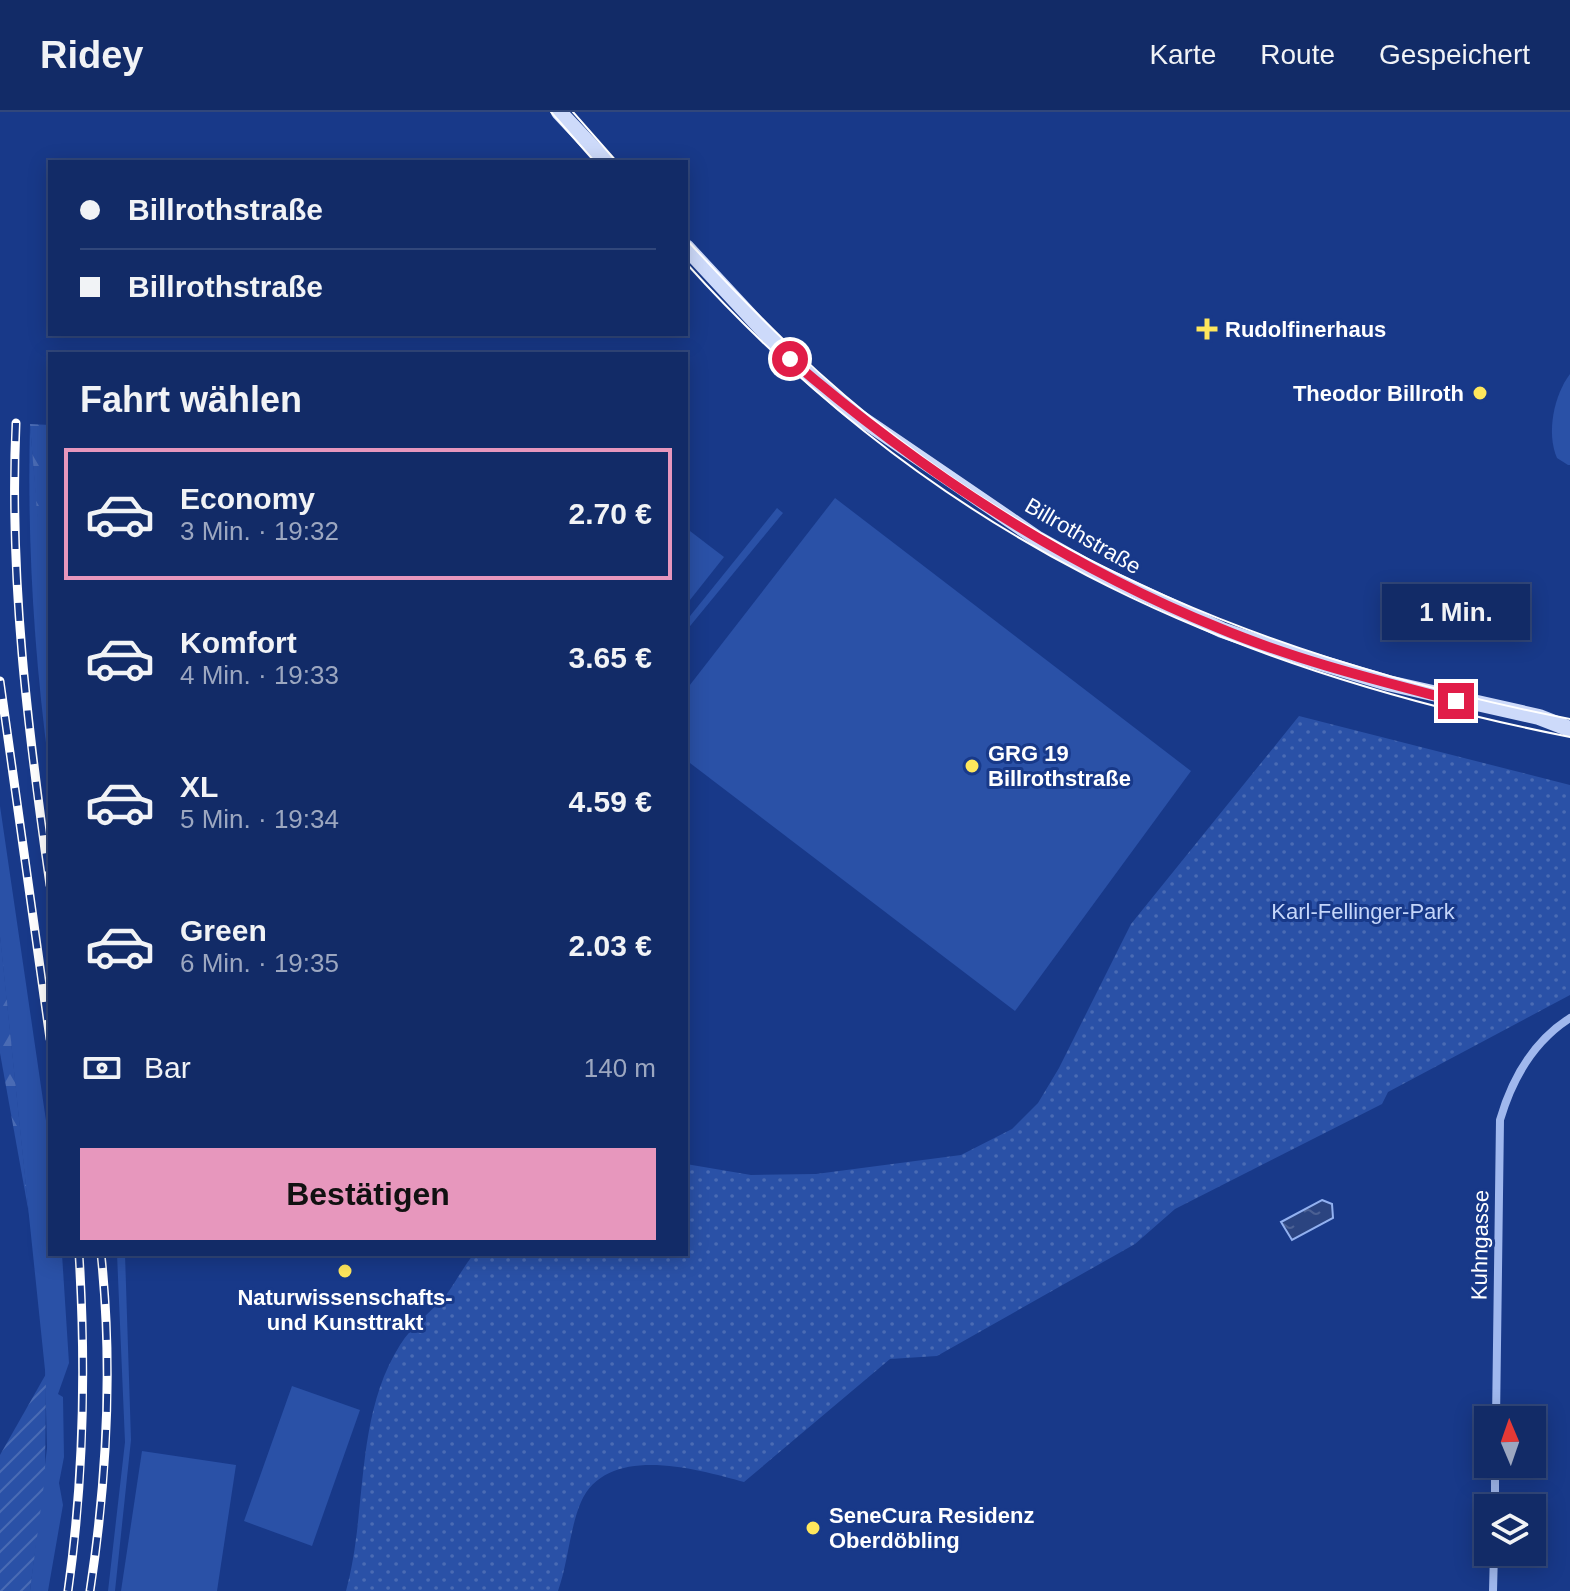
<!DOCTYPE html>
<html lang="de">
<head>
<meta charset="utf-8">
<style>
  :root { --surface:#122b67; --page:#1b336d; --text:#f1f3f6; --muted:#9ca7c0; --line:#31477b; --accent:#e797bd }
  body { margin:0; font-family:Arial,sans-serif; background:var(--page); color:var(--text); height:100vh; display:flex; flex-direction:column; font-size:30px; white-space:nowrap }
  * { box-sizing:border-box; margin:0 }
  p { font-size:26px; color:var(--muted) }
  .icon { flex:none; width:44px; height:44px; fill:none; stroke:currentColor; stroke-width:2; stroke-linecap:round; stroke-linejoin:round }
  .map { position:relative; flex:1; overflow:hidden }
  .details { position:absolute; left:48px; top:240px; width:640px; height:904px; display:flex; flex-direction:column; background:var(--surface); border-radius:0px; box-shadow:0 4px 20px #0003,0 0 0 2px var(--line) }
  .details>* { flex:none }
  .hud { position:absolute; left:48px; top:48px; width:640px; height:176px; border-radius:0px; box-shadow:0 4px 20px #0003,0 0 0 2px var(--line); display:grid; align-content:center; height:176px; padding:0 32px; background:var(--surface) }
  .needle { width:52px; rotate:358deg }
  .fabs { position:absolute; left:1474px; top:1294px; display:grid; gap:16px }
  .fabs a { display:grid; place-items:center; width:72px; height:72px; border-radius:0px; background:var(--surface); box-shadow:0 4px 20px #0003,0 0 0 2px var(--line); font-size:40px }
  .end { position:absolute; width:36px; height:36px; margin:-18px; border:10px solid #e11d48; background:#fff; box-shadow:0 0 0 4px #fff }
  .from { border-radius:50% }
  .bubble { position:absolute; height:56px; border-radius:0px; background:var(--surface); box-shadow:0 4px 20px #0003,0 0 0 2px var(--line); font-size:26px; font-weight:700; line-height:56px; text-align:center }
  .hud b { display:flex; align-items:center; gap:28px; height:76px; font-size:30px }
  .hud b+b { border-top:2px solid var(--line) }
  .hud i { width:20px; height:20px; background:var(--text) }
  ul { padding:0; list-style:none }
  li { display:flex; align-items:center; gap:24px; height:132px; margin:0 16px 12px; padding:0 16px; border:4px solid transparent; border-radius:0px }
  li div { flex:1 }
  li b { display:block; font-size:30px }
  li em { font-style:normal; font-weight:700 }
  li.on { border-color:var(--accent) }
  li>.icon { width:72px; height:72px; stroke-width:1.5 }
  h2 { padding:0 32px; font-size:36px; line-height:96px }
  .pay { display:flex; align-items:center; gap:20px; height:88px; padding:0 32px; font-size:30px }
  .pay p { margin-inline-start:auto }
  .button { display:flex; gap:16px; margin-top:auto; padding:16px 32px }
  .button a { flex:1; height:92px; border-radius:0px; background:var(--accent); color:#111; font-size:32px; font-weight:700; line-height:92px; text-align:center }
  header { display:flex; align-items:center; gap:48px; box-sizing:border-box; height:112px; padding:0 40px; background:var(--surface); border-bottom:2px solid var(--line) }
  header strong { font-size:38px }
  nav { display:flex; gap:44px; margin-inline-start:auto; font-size:28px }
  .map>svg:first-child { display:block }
  .grass { fill:#2a51a7 }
  .forest { fill:url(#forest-firs) }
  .park { fill:url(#park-dots) }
  .garden { fill:url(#garden-furrows) }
  .water { fill:url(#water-ripples); stroke:#92b1f0; stroke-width:2 }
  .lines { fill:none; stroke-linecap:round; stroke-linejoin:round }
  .minor { stroke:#a0b8ee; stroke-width:8 }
  .secondary { stroke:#cddafa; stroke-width:16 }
  .tram { stroke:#fff; stroke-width:2 }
  .rail-casing { stroke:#fff; stroke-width:9 }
  .rail { stroke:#183989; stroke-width:6; stroke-dasharray:18; stroke-linecap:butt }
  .route { stroke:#e11d48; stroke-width:10 }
  .poi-dot { fill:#ffe75c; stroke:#183989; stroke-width:3 }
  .labels { text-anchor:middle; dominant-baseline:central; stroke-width:6; stroke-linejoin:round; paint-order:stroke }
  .poi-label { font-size:22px; font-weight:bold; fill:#fff; stroke:#183989; text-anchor:start }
  .street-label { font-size:22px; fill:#fff; stroke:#183989 }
  .park-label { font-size:22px; fill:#c5d6fa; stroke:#183989 }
</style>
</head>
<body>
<header>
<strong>Ridey</strong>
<nav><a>Karte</a><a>Route</a><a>Gespeichert</a></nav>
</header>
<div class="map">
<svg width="1570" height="1479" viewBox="0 0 1570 1479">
  <defs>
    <pattern id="forest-firs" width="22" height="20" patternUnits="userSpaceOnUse" patternTransform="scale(2)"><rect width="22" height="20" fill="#2a51a7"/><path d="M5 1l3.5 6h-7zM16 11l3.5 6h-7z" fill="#4a6bb4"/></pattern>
    <pattern id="park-dots" width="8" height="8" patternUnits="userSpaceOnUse" patternTransform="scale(2)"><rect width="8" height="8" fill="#2a51a7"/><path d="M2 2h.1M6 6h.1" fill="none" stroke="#4a6bb4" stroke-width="1.8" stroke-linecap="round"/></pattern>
    <pattern id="garden-furrows" width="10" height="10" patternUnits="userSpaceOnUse" patternTransform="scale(2)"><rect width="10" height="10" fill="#2a51a7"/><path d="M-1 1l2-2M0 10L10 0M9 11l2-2" fill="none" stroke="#4a6bb4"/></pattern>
    <pattern id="water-ripples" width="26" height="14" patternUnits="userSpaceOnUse" patternTransform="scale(2)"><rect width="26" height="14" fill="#2b4480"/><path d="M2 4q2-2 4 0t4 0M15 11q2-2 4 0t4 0" fill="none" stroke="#4b6093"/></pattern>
  </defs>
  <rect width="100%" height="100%" fill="#183989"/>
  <g class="grass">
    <path d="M1570 262V353H1568L1557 346C1546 321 1554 283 1570 262Z"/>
    <path d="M30 312 50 544V662C34 545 27 430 30 312Z"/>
    <path d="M835 386 1191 659 1015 899 686 648V578Z"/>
    <path d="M777 396 783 401 686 519V509Z"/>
    <path d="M686 416 724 445 686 493Z"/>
    <path d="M0 694 50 1036V1142H62L69 1251 58 1282 63 1285 64 1345 59 1371 63 1393 48 1479H30L47 1336 45 1258 0 825Z"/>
    <path d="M117 1142H125L131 1328 115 1479H108L125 1330Z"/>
    <path d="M292 1274 360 1298 312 1434 244 1409Z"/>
    <path d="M142 1339 236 1353 217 1479H121Z"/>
  </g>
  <g class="forest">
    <path d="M30 312 50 313V473L46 515 50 517V544L46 515Z"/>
    <path d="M0 825 1 832 29 1102 0 941Z"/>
  </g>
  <path class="park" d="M1299 604 1570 673V883L1388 980 1382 992 1175 1097 1135 1132 937 1244 890 1247 744 1370C697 1357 607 1331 581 1390 570 1415 568 1451 558 1479H346C368 1399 354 1306 400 1233 412 1214 431 1200 446 1183 456 1170 463 1155 474 1142H686V1052L751 1063 816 1062 961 1043 1012 1017 1038 991 1059 956 1131 812Z"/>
  <path class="garden" d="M46 1262 45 1364 30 1479H0V1343Z"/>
  <path class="water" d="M1322 1088 1332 1092 1333 1106 1292 1128 1281 1110Z"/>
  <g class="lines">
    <g class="minor">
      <path d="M1496 1308 1500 1008C1512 967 1534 929 1570 906"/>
      <path d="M1495 1396V1352"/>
      <path d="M1493 1479 1494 1440"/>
    </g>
    <g class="secondary">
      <path d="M559 0 606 50"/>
      <path d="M686 135 790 247 852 300 1038 427 1093 458 1222 518 1301 545 1388 571 1539 605 1570 617"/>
    </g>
    <g class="tram">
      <path d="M551 0 595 50"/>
      <path d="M573 0 617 50"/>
      <path d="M686 127C753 200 822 269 901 329 1097 479 1331 560 1570 607"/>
      <path d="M686 151C931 423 1215 554 1570 625"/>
    </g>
    <g class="rail-casing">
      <g id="rail">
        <path d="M16 311C9 467 28 619 50 773"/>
        <path d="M0 569 50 927"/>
        <path d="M68 1479C84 1366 86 1256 79 1142"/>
        <path d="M90 1479C107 1367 113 1255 101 1142"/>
      </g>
    </g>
    <use href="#rail" class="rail"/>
  </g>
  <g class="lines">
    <path class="route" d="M790 247C918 357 1062 452 1219 516 1295 548 1376 568 1456 589"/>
  </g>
  <g class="poi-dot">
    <path d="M1203 205h8v8h8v8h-8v8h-8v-8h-8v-8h8z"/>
    <circle cx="1480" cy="281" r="8"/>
    <circle cx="972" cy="654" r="8"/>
    <circle cx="345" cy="1159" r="8"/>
    <circle cx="813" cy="1416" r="8"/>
  </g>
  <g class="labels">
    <g class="poi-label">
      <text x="1225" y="217">Rudolfinerhaus</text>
      <text x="1464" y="281" text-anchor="end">Theodor Billroth</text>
      <text x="988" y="641">GRG 19<tspan x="988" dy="25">Billrothstraße</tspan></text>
      <text x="345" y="1185" text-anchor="middle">Naturwissenschafts-<tspan x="345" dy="25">und Kunsttrakt</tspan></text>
      <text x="829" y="1403">SeneCura Residenz<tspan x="829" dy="25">Oberdöbling</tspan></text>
    </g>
    <g class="street-label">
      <text transform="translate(1083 424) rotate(30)">Billrothstraße</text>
      <text transform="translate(1480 1133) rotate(-89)">Kuhngasse</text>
    </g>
    <g class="park-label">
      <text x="1363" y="799">Karl-Fellinger-Park</text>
    </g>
  </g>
</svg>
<div class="fabs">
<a><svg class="needle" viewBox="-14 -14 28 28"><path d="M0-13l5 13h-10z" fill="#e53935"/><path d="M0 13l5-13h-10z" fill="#9ca7c0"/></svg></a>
<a><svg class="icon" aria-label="layers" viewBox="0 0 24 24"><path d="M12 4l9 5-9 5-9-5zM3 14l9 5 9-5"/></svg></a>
</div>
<i class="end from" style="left:790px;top:247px"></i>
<i class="end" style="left:1456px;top:589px"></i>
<div class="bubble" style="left:1382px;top:472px;width:148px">1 Min.</div>
<div class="hud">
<b><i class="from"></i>Billrothstraße</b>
<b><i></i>Billrothstraße</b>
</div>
<section class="details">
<h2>Fahrt wählen</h2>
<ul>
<li class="on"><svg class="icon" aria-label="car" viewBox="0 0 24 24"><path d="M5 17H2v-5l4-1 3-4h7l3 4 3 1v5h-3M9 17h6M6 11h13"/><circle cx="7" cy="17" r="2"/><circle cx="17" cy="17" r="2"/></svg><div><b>Economy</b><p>3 Min. · 19:32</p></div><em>2.70 €</em></li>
<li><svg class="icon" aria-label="car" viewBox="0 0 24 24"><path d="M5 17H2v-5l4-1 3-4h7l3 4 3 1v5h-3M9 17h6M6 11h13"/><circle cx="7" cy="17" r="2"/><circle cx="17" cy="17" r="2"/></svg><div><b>Komfort</b><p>4 Min. · 19:33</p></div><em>3.65 €</em></li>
<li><svg class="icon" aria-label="car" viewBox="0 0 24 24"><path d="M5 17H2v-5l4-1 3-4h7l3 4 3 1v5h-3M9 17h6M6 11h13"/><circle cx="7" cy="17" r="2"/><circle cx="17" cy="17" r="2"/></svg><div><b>XL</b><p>5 Min. · 19:34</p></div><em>4.59 €</em></li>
<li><svg class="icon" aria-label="car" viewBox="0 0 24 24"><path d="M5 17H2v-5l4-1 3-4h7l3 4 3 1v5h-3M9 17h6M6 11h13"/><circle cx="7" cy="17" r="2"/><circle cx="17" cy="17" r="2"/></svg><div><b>Green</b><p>6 Min. · 19:35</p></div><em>2.03 €</em></li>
</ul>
<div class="pay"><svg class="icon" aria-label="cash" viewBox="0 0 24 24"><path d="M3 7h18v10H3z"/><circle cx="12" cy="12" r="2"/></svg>Bar<p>140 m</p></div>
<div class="button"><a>Bestätigen</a></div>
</section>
</div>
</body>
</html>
